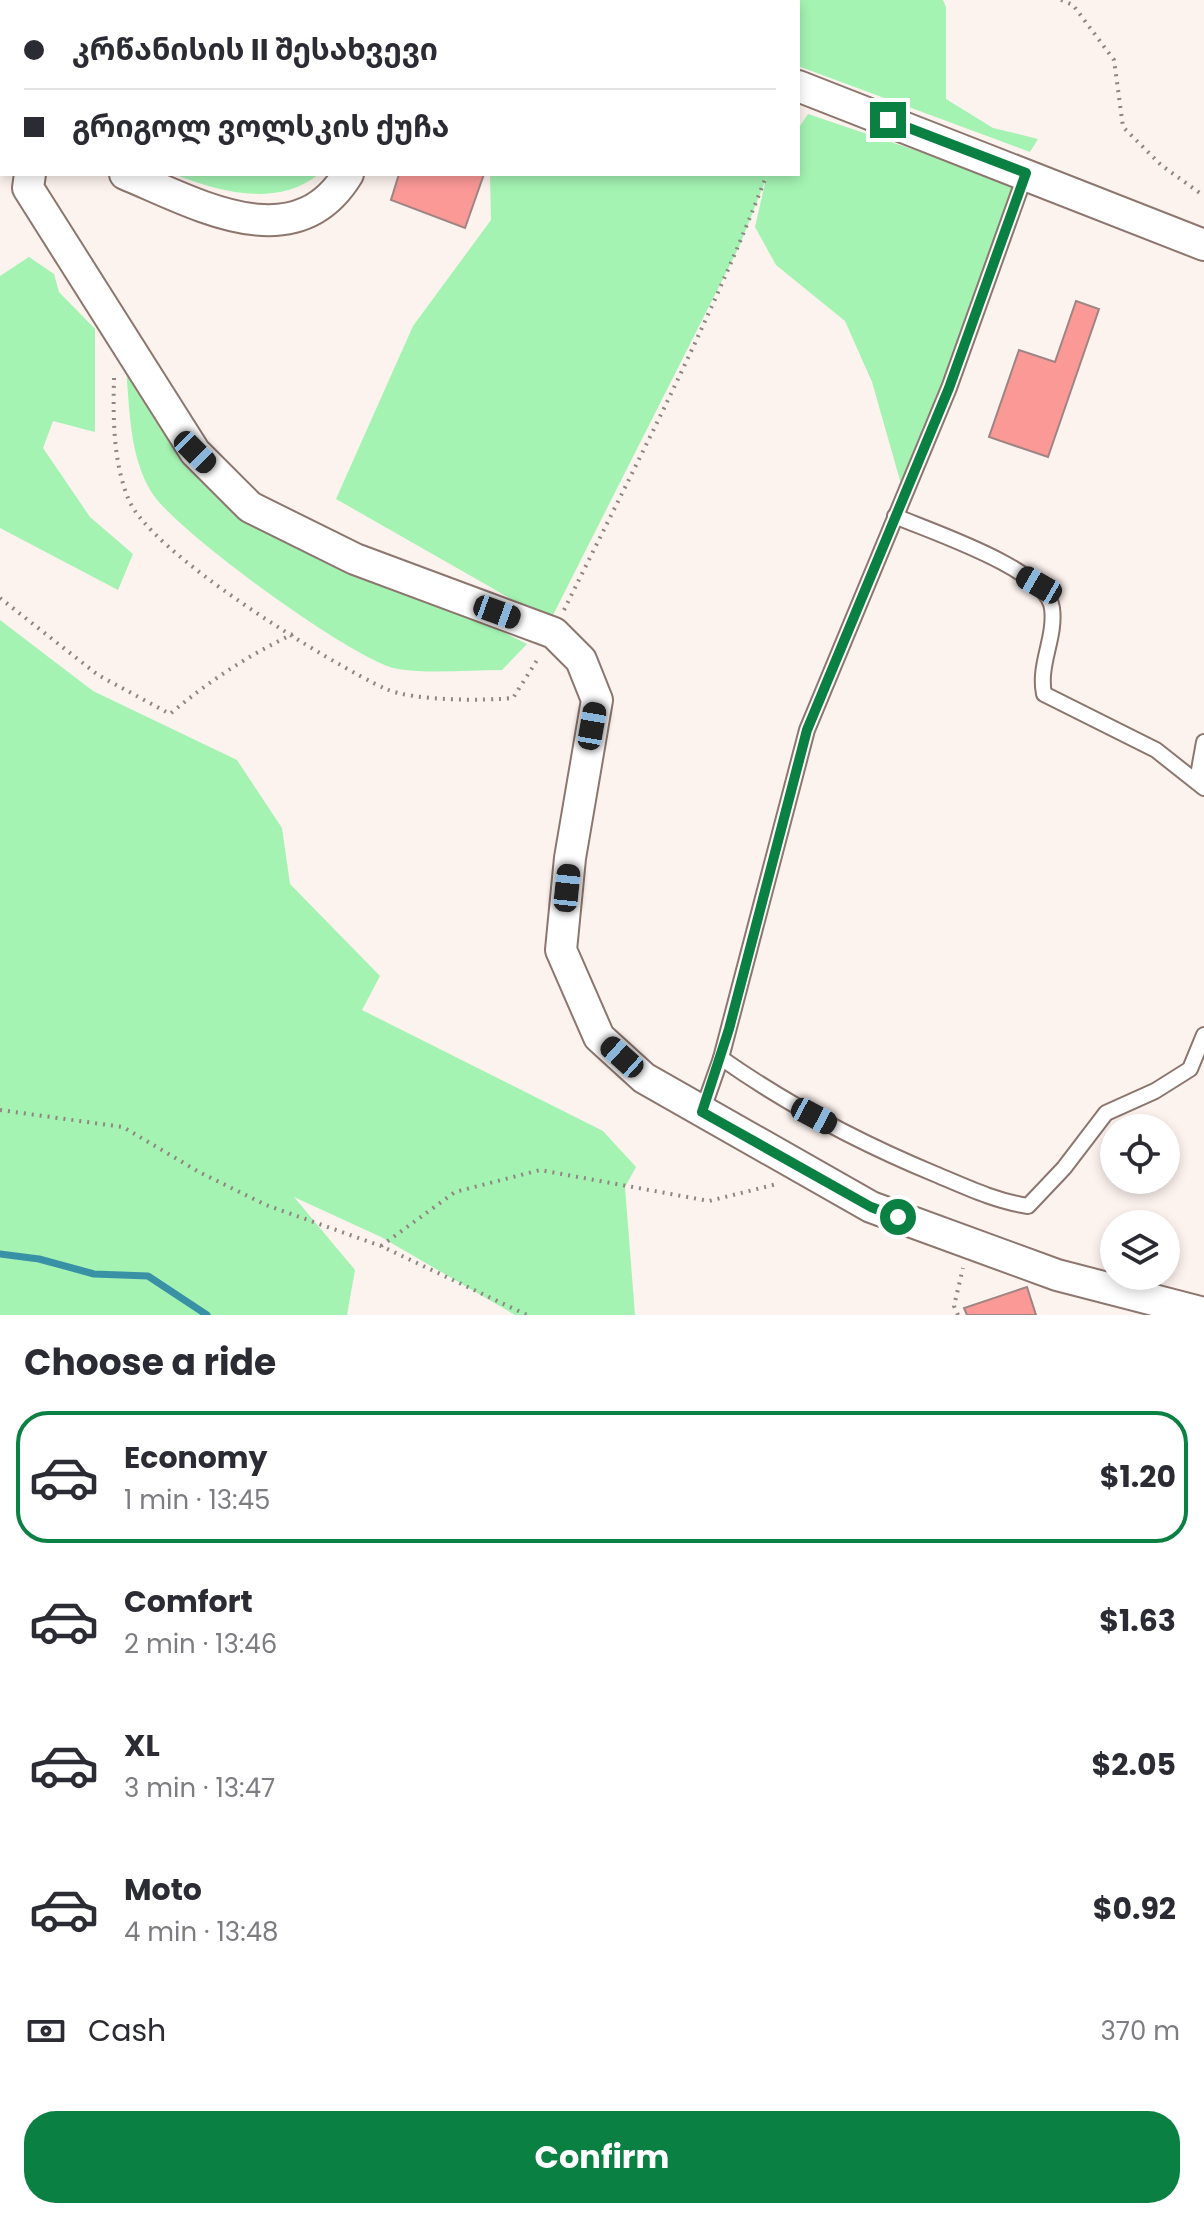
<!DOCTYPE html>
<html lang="en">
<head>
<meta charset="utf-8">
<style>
  :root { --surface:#fff; --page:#f7f7f7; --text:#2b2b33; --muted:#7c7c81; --line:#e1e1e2; --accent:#0b8043 }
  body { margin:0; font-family:Poppins,"Noto Sans Georgian",sans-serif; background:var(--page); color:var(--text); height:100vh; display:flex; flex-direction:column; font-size:30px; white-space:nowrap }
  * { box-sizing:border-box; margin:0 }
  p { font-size:26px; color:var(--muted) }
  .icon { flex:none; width:44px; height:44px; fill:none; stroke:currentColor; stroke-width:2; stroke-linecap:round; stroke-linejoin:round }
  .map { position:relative; height:1315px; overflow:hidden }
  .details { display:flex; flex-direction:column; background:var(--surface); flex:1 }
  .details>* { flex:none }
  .banner { position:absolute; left:0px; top:0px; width:800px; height:176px; box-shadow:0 4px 12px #0003; display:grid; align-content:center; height:176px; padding:0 24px; background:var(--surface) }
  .controls { position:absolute; left:1100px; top:1114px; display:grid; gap:16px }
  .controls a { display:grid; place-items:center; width:80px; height:80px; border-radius:50%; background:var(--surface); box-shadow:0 4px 12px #0003; font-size:40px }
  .end { position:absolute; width:36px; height:36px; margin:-18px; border:10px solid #0b8043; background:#fff; box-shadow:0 0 0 4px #fff }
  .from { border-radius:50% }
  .car { position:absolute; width:24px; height:48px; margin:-24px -12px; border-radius:10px; box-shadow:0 0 6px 2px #0007; background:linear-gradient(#222 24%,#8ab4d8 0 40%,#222 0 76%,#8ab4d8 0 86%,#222 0) }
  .banner b { display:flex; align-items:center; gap:28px; height:76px; font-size:30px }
  .banner b+b { border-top:2px solid var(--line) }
  .banner i { width:20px; height:20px; background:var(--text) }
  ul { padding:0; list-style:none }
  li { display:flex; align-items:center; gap:24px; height:132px; margin:0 16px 12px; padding:0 8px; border:4px solid transparent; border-radius:32px }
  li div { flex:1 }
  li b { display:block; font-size:30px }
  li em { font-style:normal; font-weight:700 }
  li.current { border-color:var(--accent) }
  li>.icon { width:72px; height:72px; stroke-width:1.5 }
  h2 { padding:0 24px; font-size:36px; line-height:96px }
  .pay { display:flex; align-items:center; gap:20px; height:88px; padding:0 24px; font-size:30px }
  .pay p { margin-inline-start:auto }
  .primary-button { display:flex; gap:16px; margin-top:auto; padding:16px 24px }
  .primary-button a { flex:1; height:92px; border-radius:32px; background:var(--accent); color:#fff; font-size:32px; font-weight:700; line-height:92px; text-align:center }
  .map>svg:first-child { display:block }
  .green { fill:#a4f3b3 }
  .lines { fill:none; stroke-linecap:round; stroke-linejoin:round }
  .stream { stroke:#3991a6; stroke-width:7 }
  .building { fill:#fb9997; stroke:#9e8584; stroke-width:2 }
  .service-casing { stroke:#8c766e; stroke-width:18 }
  .minor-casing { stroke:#8c766e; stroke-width:34 }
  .path { stroke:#8f8682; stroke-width:4; stroke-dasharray:2 6; stroke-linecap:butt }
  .service { stroke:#fff; stroke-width:14 }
  .minor { stroke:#fff; stroke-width:30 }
  .route { stroke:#0b8043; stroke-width:10 }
</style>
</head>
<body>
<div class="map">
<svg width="1204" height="1315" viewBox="0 0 1204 1315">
  <rect width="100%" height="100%" fill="#fcf2ee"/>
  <g class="green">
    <path d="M619 0H943L946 7V99L993 128 1038 139 1030 152 798 66V2Z"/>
    <path d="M808 114 1018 185 903 491 872 382 845 321 776 265 755 227 766 179 739 247 550 621 336 499 413 326 491 220 490 174H798V129Z"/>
    <path d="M174 174H319C277 208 219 192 174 174Z"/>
    <path d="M29 257 54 274 59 292 95 329V432L53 421 43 448 90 517 133 554 118 590 0 528V276Z"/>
    <path d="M126 369 211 487 527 644 502 670C468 670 431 674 398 669 355 662 176 531 152 493 129 456 130 410 126 369Z"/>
    <path d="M0 620 93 691 237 760 282 828 290 884 380 976 362 1010 603 1131 636 1167 625 1187 635 1315H515L381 1237 294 1197 355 1270 347 1315H0Z"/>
  </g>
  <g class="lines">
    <path class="stream" d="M0 1254 39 1259 94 1274 148 1276 207 1315"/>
  </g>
  <g class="building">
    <path d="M399 174H484L465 228 391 200Z"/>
    <path d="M1076 301 1099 309 1048 457 989 437 1019 350 1055 362Z"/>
    <path d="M1027 1287 1036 1315H967L964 1308Z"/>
  </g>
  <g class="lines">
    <g class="service-casing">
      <g id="service">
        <path d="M0 133 2 134"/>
        <path d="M895 516C929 531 1046 569 1052 608 1056 638 1038 664 1044 694L1156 750 1204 788"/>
        <path d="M1204 779 1197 781 1204 742"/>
        <path d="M721 1058C788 1105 860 1143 935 1174 966 1187 995 1201 1028 1206L1064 1168 1106 1113 1155 1091 1190 1069 1204 1035"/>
        <path d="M702 1112 721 1058 807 730 949 388 1026 173"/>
      </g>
    </g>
    <g class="minor-casing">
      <g id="minor">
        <path d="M523 0 530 2"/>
        <path d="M441 2 443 0"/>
        <path d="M798 86 1204 245"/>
        <path d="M30 174 28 188 195 452 250 507 355 559 554 633 581 660 597 700 570 858 561 950 599 1037 644 1078 871 1207 1057 1275 1204 1313"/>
        <path d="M125 174C197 204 295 261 348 174"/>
      </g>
    </g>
    <g class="path">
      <path d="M1061 0 1073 5 1114 60 1123 127 1161 165 1204 196"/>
      <path d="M114 378C113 417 113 461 128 498 148 552 331 664 386 689 413 701 483 701 513 698L539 657"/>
      <path d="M0 598 98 675 170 714C209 681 247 656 293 634"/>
      <path d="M564 610C635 466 710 324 767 174"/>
      <path d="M0 1110 123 1127 199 1172 266 1205 381 1246 527 1315"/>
      <path d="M381 1246 455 1192 540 1170 709 1201 777 1184"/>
      <path d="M958 1315 954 1306 963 1268"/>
    </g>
    <use href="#service" class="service"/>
    <use href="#minor" class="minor"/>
  </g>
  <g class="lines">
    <path class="route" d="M888 120 1026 173 949 388 807 730 729 1029 702 1112 871 1207 898 1217"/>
  </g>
</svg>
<div class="controls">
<a><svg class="icon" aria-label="locate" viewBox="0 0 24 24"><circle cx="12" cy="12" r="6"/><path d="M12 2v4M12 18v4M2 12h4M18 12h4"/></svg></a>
<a><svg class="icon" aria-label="layers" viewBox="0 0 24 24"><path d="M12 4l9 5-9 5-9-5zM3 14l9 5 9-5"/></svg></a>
</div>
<i class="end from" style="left:898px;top:1217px"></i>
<i class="end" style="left:888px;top:120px"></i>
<i class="car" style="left:195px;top:452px;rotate:135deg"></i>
<i class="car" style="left:1039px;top:585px;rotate:300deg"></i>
<i class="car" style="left:497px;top:612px;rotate:110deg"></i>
<i class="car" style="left:592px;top:726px;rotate:10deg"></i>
<i class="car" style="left:567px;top:888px;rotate:6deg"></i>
<i class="car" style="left:622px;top:1057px;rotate:312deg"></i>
<i class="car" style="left:814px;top:1116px;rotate:118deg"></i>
<div class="banner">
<b><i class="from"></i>კრწანისის II შესახვევი</b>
<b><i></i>გრიგოლ ვოლსკის ქუჩა</b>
</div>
</div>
<section class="details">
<h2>Choose a ride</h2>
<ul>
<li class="current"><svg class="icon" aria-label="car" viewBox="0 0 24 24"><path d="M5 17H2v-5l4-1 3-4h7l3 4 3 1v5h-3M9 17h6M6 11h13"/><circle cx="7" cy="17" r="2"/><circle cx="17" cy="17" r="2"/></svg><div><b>Economy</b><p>1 min · 13:45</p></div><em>$1.20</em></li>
<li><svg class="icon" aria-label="car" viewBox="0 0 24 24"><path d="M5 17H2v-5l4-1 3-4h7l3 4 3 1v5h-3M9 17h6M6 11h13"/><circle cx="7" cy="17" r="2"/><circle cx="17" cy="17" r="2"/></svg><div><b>Comfort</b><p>2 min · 13:46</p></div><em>$1.63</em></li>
<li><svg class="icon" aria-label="car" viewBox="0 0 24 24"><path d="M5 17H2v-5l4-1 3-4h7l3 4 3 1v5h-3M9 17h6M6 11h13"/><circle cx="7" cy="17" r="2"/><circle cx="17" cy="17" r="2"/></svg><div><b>XL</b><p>3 min · 13:47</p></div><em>$2.05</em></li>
<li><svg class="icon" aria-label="car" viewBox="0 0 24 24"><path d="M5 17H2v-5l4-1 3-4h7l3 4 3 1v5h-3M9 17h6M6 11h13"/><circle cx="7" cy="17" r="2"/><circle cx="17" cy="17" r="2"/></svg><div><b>Moto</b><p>4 min · 13:48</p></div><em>$0.92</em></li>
</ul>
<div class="pay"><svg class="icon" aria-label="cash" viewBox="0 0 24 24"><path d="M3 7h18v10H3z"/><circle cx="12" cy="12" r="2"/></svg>Cash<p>370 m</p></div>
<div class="primary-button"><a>Confirm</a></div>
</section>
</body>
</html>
